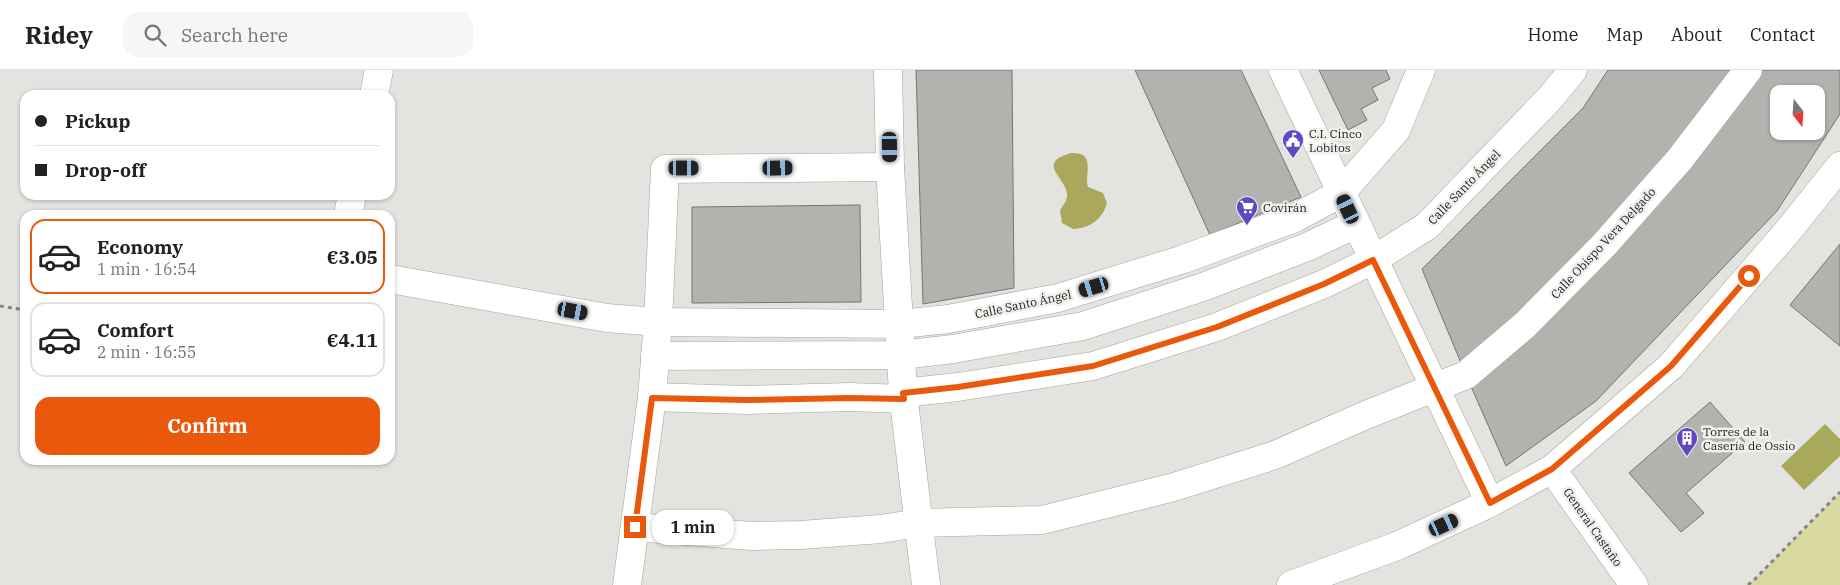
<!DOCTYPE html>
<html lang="en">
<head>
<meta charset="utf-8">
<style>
  :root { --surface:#fff; --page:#f6f6f6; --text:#222; --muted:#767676; --line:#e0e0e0; --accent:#ea580c }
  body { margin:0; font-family:"IBM Plex Serif",serif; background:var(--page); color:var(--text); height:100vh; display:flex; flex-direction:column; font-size:19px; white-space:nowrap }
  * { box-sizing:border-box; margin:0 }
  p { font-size:16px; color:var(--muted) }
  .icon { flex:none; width:28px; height:28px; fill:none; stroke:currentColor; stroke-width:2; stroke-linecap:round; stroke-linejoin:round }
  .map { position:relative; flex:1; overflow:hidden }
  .sheet { position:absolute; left:20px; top:140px; width:375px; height:255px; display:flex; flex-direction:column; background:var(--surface); border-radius:15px; box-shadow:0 1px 4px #0004 }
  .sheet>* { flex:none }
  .top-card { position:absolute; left:20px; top:20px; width:375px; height:110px; border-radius:15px; box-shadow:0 1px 4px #0004; display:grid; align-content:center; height:110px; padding:0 15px; background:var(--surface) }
  .needle { width:32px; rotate:163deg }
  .buttons { position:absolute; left:1770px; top:15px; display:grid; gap:10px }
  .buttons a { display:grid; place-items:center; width:55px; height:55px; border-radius:10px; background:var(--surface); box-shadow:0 1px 4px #0004; font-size:25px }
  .end { position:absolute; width:22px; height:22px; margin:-11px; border:6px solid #ea580c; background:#fff; box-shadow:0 0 0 2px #fff }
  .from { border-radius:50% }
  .bubble { position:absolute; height:35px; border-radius:15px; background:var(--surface); box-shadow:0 1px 4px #0004; font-size:16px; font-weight:700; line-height:35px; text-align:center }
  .car { position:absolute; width:15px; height:30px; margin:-15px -8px; border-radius:6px; box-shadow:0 0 4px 1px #0007; background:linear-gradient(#222 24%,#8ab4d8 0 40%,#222 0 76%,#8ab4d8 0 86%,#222 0) }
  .top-card b { display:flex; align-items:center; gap:18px; height:48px; font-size:19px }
  .top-card b+b { border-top:1px solid var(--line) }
  .top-card i { width:12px; height:12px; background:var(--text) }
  ul { padding:9px 0 0; list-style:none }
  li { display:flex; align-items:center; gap:15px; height:75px; margin:0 10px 8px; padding:0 5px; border:2px solid var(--line); border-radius:15px }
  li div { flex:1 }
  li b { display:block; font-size:19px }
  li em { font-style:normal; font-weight:700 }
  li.selected { border-color:var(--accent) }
  li>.icon { width:45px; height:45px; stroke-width:1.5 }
  .cta { display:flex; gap:10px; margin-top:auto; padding:10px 15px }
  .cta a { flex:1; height:58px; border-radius:15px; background:var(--accent); color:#fff; font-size:20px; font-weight:700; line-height:58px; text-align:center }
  header { display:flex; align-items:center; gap:30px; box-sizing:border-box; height:70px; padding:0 25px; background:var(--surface); border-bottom:1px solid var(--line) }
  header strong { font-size:24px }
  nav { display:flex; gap:28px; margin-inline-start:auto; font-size:18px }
  .search { width:350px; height:45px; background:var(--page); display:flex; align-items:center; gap:12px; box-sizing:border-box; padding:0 18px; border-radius:15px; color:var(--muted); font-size:19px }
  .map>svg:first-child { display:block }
  .green { fill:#d9d9a1 }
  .water { fill:#a9a85b }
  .building { fill:#b2b2ae; stroke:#757572; fill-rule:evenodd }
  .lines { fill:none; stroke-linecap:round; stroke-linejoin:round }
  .minor-casing { stroke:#a3a3a0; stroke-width:29 }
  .path { stroke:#858583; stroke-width:3; stroke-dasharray:4 4; stroke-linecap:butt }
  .minor { stroke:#fff; stroke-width:28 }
  .route { stroke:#ea580c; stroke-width:6 }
  .labels { text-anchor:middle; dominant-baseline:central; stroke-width:5; stroke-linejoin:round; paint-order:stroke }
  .poi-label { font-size:12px; fill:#1e1e1d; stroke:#f0f0ed; text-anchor:start }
  .street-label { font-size:12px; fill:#1e1e1d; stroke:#f0f0ed }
</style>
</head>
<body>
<header>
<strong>Ridey</strong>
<div class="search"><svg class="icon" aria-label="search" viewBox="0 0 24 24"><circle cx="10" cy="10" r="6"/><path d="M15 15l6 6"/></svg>Search here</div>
<nav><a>Home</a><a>Map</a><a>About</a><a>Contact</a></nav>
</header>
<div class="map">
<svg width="1840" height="515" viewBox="0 0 1840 515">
  <rect width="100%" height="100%" fill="#e3e3e0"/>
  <path class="green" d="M1840 422V515H1748L1755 509Z"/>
  <g class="water">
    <path d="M1071 83C1097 82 1084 104 1088 117L1103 123 1107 133C1102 150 1090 158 1073 159L1062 153 1060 141C1063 134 1068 131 1067 123 1065 107 1036 93 1071 83Z"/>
    <path d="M1825 354 1840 369V386L1804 420 1781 396Z"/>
  </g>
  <g class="building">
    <path d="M916 0H1012L1014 218 923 234Z"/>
    <path d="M1135 0H1241L1301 127 1210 165Z"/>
    <path d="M1319 0H1386L1390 9 1372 18 1378 30 1361 39 1367 50 1348 60Z"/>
    <path d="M1608 0H1748L1466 305 1422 199 1583 38Z"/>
    <path d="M1748 0H1840V44L1777 141 1596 331 1506 396 1466 305ZM1779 24H1816V61H1779Z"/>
    <path d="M860 135 861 232 692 233V137Z"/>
    <path d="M1840 174V276L1790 235Z"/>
    <path d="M1710 332 1745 372 1686 423 1704 443 1681 462 1629 403Z"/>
  </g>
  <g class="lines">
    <g class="minor-casing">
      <g id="minor">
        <path d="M888 0 890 97 903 323 926 515"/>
        <path d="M1283 0 1490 433"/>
        <path d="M374 25 379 0"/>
        <path d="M348 145 352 125"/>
        <path d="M390 209 607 248 658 252 900 254 948 249 1058 228 1184 189 1295 148 1341 123 1396 60 1421 0"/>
        <path d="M655 286 901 285 953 279 1083 256 1203 217 1307 177 1356 154"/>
        <path d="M903 323 958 317 1093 296 1217 257 1324 214 1373 190 1427 156 1550 28 1573 0"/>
        <path d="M652 327 746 330 849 327 904 329"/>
        <path d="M1552 399 1634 515"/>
        <path d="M635 457 752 466 801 465 881 459 918 453 1042 450 1174 417 1275 385 1366 345 1466 305 1525 255 1604 175 1680 89 1748 0"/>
        <path d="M627 515 652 327 658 252 665 99 890 97"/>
        <path d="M1291 515 1397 476 1490 433 1552 399 1671 296 1788 161 1840 96"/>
      </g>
    </g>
    <g class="path">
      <path d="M0 236 25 240"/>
      <path d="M1748 515 1755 509 1840 422"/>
    </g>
    <use href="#minor" class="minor"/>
  </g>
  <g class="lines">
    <path class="route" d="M635 457 652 328 746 330 849 328 904 329 903 323 958 317 1093 296 1217 257 1324 214 1373 190 1490 433 1552 399 1671 296 1749 206"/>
  </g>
  <defs>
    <g id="civic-pin" transform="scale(1.125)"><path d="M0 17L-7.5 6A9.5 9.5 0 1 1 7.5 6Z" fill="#6147c0" stroke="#f0f0ed"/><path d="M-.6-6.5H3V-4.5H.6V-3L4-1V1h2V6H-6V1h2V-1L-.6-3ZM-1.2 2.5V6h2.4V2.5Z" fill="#fff"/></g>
    <g id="supermarket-pin" transform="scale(1.125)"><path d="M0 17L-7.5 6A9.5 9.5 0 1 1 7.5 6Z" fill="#6147c0" stroke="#f0f0ed"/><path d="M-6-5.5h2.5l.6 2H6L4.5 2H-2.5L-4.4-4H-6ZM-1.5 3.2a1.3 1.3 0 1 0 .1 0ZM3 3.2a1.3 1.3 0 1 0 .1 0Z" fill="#fff"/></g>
    <g id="building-pin" transform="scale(1.125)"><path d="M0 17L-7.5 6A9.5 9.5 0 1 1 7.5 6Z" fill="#6147c0" stroke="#f0f0ed"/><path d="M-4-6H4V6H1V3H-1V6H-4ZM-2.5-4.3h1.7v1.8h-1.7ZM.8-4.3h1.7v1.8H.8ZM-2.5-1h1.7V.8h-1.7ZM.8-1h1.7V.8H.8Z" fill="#fff"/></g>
  </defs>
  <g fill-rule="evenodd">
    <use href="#civic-pin" x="1293" y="70"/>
    <use href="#supermarket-pin" x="1247" y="137"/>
    <use href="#building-pin" x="1687" y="368"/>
  </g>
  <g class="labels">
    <g class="poi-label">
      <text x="1309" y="63">C.I. Cinco<tspan x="1309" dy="14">Lobitos</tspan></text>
      <text x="1263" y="137">Covirán</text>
      <text x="1703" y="361">Torres de la<tspan x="1703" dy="14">Casería de Ossio</tspan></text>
    </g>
    <g class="street-label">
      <text transform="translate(1464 117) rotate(-46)">Calle Santo Ángel</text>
      <text transform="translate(1603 173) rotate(-47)">Calle Obispo Vera Delgado</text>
      <text transform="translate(1023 234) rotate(-12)">Calle Santo Ángel</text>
      <text transform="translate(1593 457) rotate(55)">General Castaño</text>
    </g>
  </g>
</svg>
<div class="buttons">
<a><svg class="needle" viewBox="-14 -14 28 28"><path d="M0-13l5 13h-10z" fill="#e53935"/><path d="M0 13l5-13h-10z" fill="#767676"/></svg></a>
</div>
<i class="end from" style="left:1749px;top:206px"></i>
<i class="end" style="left:635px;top:457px"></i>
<div class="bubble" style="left:652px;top:440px;width:82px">1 min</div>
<i class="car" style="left:890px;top:77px;rotate:179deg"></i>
<i class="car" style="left:684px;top:98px;rotate:90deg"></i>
<i class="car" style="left:778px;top:98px;rotate:89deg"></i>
<i class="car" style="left:1348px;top:139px;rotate:335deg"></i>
<i class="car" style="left:1094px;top:217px;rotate:253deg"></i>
<i class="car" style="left:573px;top:241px;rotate:100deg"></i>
<i class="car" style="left:1444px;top:455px;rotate:65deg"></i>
<div class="top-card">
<b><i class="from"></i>Pickup</b>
<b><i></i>Drop-off</b>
</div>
<section class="sheet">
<ul>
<li class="selected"><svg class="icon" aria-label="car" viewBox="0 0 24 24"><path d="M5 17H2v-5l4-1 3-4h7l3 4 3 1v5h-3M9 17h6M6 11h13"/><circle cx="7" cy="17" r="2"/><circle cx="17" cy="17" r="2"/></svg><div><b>Economy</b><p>1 min · 16:54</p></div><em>€3.05</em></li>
<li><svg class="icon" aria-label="car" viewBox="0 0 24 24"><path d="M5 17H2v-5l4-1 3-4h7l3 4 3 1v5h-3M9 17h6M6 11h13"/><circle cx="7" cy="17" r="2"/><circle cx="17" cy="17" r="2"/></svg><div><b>Comfort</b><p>2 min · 16:55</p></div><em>€4.11</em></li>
</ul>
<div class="cta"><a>Confirm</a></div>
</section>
</div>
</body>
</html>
